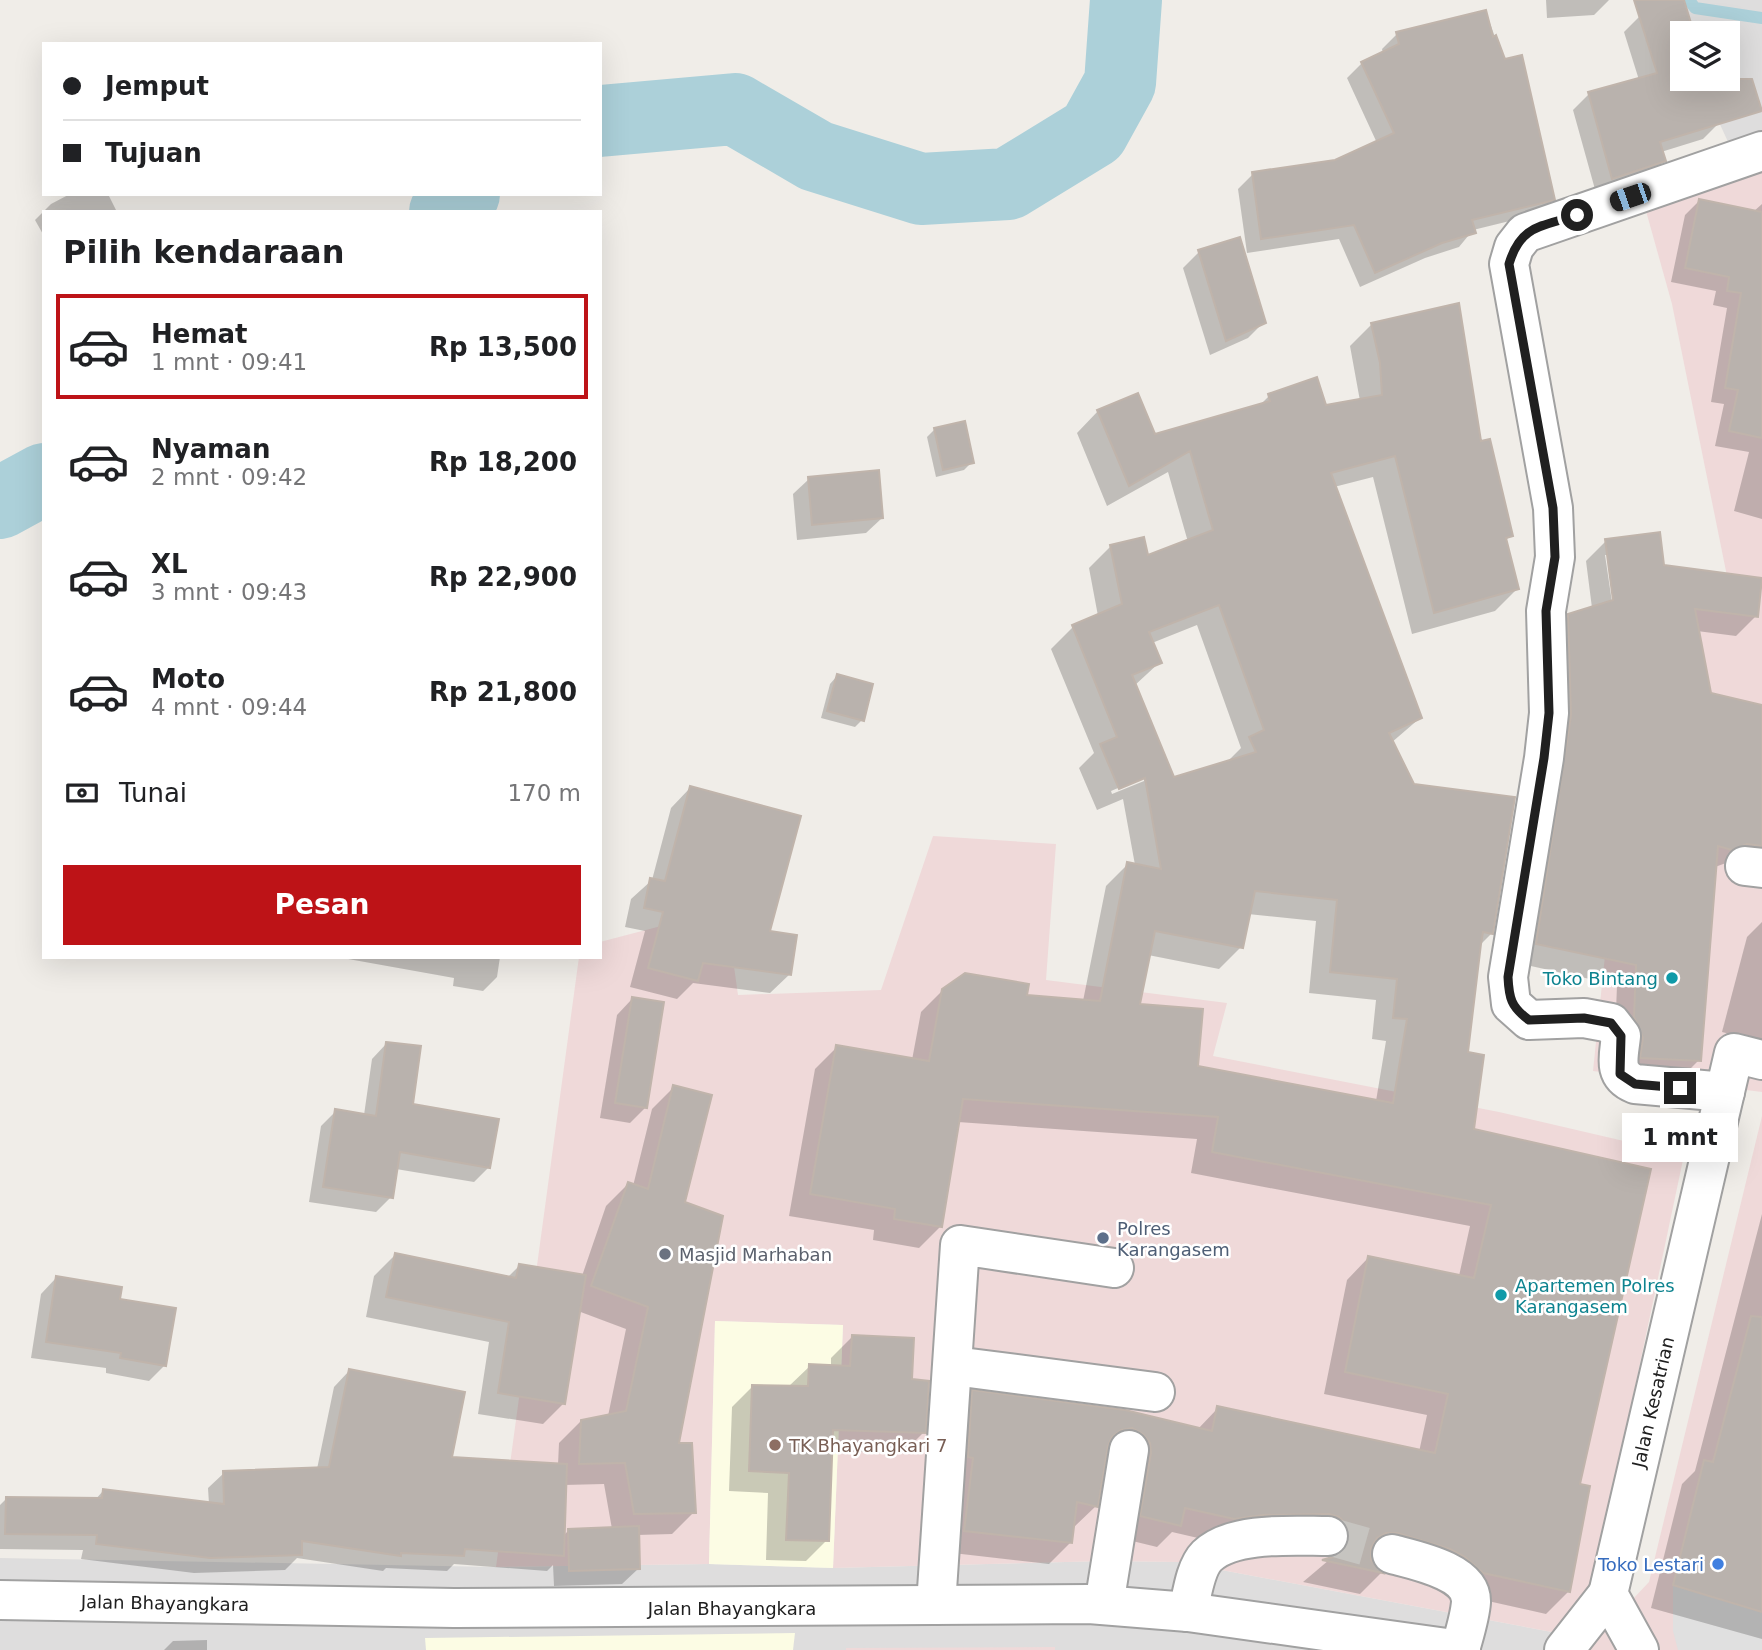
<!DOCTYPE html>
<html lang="id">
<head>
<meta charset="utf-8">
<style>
  :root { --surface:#fff; --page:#f6f6f6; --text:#202124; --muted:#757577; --line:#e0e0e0; --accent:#bd1317 }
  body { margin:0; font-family:"DejaVu Sans",sans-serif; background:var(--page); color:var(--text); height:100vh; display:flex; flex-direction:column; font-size:26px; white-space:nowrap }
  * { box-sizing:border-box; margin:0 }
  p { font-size:23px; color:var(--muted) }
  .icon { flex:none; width:38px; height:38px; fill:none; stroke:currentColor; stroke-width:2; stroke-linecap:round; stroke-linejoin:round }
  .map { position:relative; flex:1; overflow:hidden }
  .details { position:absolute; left:42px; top:210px; width:560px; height:749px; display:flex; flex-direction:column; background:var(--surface); border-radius:0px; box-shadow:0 7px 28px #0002 }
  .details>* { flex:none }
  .guide { position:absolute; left:42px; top:42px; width:560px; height:154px; border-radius:0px; box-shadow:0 7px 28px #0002; display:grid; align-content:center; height:154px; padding:0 21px; background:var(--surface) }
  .tools { position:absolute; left:1670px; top:21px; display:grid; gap:14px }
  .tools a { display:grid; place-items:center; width:70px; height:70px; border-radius:0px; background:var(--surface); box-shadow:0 7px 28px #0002; font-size:35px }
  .end { position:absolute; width:32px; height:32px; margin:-16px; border:9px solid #202020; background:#fff; box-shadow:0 0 0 4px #fff }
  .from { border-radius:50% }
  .bubble { position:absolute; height:49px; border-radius:0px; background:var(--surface); box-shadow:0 7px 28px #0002; font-size:23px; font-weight:600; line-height:49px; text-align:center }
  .car { position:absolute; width:21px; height:42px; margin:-21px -10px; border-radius:9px; box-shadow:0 0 5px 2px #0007; background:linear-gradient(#222 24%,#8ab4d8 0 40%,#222 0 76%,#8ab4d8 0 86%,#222 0) }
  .guide b { display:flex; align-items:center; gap:24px; height:66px; font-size:26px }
  .guide b+b { border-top:2px solid var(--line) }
  .guide i { width:18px; height:18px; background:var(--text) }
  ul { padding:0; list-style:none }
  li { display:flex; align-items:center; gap:21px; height:105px; margin:0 14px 10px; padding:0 7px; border:4px solid transparent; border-radius:0px }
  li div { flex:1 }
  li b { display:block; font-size:26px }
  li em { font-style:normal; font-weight:600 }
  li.selected { border-color:var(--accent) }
  li>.icon { width:63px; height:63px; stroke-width:1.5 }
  h2 { padding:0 21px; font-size:32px; line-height:84px }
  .pay { display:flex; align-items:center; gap:18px; height:77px; padding:0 21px; font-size:26px }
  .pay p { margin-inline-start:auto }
  .button { display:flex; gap:14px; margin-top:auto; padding:14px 21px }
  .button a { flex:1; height:80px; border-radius:0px; background:var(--accent); color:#fff; font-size:28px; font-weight:600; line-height:80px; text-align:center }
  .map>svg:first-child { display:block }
  .residential { fill:#dedddd }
  .commercial { fill:#efd9d9 }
  .education { fill:#fcfce4 }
  .parking { fill:#e0e0e0 }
  .shadow { fill:#0003; fill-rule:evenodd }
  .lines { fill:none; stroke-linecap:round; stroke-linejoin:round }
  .stream { stroke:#acd0d9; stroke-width:12 }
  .river { stroke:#acd0d9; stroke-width:72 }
  .building { fill:#b9b2ad; stroke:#c0b4ab; stroke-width:2; fill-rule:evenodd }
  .minor-tunnel { stroke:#c6c4c0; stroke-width:38; stroke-dasharray:38 19; stroke-linecap:butt }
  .minor-casing { stroke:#a1a1a1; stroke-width:42 }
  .minor { stroke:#fff; stroke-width:38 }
  .route { stroke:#202020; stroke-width:9 }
  .culture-dot { fill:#0f9aa8; stroke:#fff; stroke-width:2.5 }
  .service-dot { fill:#5c6f8a; stroke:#fff; stroke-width:2.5 }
  .worship-dot { fill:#6b7280; stroke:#fff; stroke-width:2.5 }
  .education-dot { fill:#8d6e63; stroke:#fff; stroke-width:2.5 }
  .shop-dot { fill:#3f7fe0; stroke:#fff; stroke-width:2.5 }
  .labels { text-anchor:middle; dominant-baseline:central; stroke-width:5; stroke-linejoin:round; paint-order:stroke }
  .culture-label { font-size:18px; fill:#0d838f; stroke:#fff; text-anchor:end }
  .service-label { font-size:18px; fill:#4e5e75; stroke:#fff; text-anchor:start }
  .worship-label { font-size:18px; fill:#5b616d; stroke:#fff; text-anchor:start }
  .street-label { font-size:18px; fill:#202020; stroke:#fff }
  .education-label { font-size:18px; fill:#785e54; stroke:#fff; text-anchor:start }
  .shop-label { font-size:18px; fill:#366cbe; stroke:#fff; text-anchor:end }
</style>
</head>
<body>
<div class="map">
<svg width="1762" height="1650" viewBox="0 0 1762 1650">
  <rect width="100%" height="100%" fill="#f0ede8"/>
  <g class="residential">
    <path d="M1662 0H1762V164L1742 172 1699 79H1727V33H1682Z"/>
    <path d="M0 1558 496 1567 709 1564 833 1568 1105 1561 1179 1562 1552 1632 1580 1650H0Z"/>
  </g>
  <g class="commercial">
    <path d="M1762 164V1092L1593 1071 1612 888 1634 584 1729 586 1672 304 1646 211Z"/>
    <path d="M933 836 1056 844 1046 980 1227 1003 1213 1056 1499 1112 1684 1155 1594 1581 1552 1632 1179 1562 1105 1561 833 1568 843 1325 715 1321 709 1564 496 1567 579 957H600V942L726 909 738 995 881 990Z"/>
    <path d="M1762 1116V1650H1585L1649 1582Z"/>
    <path d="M1055 1647V1650H846V1648Z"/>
  </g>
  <g class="education">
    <path d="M715 1321 843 1325 833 1568 709 1564Z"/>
    <path d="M795 1633 793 1650H426L425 1638Z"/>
  </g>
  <path class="parking" d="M1673 1585 1762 1612V1650H1678L1673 1631Z"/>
  <g class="shadow">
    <path d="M1542 0H1609L1594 15 1547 18 1546 0Z"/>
    <path d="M1683 2 1692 33H1682V79H1706L1719 123 1703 139 1661 152 1664 161 1648 176 1596 193 1573 110 1589 94 1639 80 1624 32 1640 16Z"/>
    <path d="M1486 12 1553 199 1538 214 1473 230 1459 247 1425 258 1360 287 1339 239 1247 253 1238 189 1253 174 1335 162 1377 143 1347 78 1362 63 1383 53 1382 49 1397 34Z"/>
    <path d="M70 194H108L117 212H44V236L35 220 51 204Z"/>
    <path d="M1700 200 1753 212 1762 204V519L1734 511 1749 452 1715 446 1724 404 1711 402 1727 308 1713 305 1716 291 1671 282 1685 215Z"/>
    <path d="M1199 252 1264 322 1248 338 1210 355 1183 268Z"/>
    <path d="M1372 324 1479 443 1511 535 1505 541 1517 589 1495 611 1412 634 1373 477 1334 487 1420 718 1391 743 1491 934 1479 946 1466 1054 1472 1130 1578 1485 1588 1488 1568 1592 1546 1614 1461 1595 1375 1554H1369V1561L1381 1573 1360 1594 1303 1582 1329 1560 1325 1547 1211 1541 1172 1532 1157 1547 1120 1538 1122 1455 1109 1449 1105 1450 1096 1506 1073 1528 1071 1542 1049 1564 944 1552 951 1414 973 1392 1197 1430 1218 1408 1419 1452 1427 1415 1324 1394 1347 1280 1368 1258 1459 1276 1470 1226 1191 1173 1197 1139 958 1122 941 1226 919 1248 873 1240 874 1230 789 1216 815 1069 837 1047 912 1060 921 1012 943 990 1083 1001 1106 886 1128 864 1135 865 1123 799 1097 810 1079 768 1094 753 1051 649 1073 627 1098 616 1089 568 1111 546 1146 558 1188 542 1168 472 1107 506 1077 433 1098 411 1154 436 1259 406 1269 396 1325 407 1360 401 1350 346ZM1197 625 1241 748 1229 760 1173 780 1134 686 1160 662 1152 643ZM1144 777V781L1112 794 1111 791ZM1248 914 1316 921 1309 993 1376 1000 1372 1039 1386 1041 1376 1101 1196 1068 1138 1005 1148 955 1219 969 1241 947Z"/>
    <path d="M935 429 972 462 964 470 936 477 927 437Z"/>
    <path d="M809 479 882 518 866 533 797 540 793 494Z"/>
    <path d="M1606 541 1663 566 1756 616 1736 636 1697 631 1709 694 1762 707V881L1745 866 1726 863 1715 867 1699 1060 1679 1080 1621 1077 1615 1038 1617 985 1517 963 1549 636 1569 616 1592 608 1586 561ZM1605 555H1609L1616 609H1613Z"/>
    <path d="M837 676 862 720 855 727 821 718 830 684Z"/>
    <path d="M690 788 790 974 770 993 693 983 677 999 630 987 645 931 625 927 631 899 652 880 671 808Z"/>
    <path d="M1762 922V1042L1722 1032 1747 937Z"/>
    <path d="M337 957H500L497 977 483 991 453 986 454 978Z"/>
    <path d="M632 999 646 1107 630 1123 600 1118 617 1015Z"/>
    <path d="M387 1043 411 1105 489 1167 474 1182 396 1169 391 1197 376 1212 309 1202 321 1126 336 1111 364 1115 372 1059Z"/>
    <path d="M674 1087 683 1204 677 1445 694 1512 672 1534 637 1535 638 1569 622 1584 554 1586 553 1565 547 1571 454 1564 447 1571 386 1568 383 1571 297 1558 285 1570 194 1573 81 1559 83 1550 0 1549V1505L6 1499 95 1500 103 1491 209 1504 208 1488 224 1473 317 1469 334 1387 349 1371 450 1459 558 1465 559 1443 581 1421 608 1416 626 1329 578 1311 564 1403 543 1424 478 1414 489 1342 366 1317 374 1276 395 1255 507 1278 519 1266 582 1276 606 1206 628 1184 633 1186 652 1109ZM604 1484 612 1529 568 1531 563 1536 564 1485Z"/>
    <path d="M1762 1214V1639L1651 1608 1682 1484 1695 1471Z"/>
    <path d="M56 1278 118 1300 165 1365 149 1381 106 1373V1368L31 1358 41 1294Z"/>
    <path d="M852 1337 910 1381 924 1432 903 1453 831 1451 827 1540 806 1561 766 1560 768 1493 729 1491 732 1407 753 1386 788 1387 810 1366 831 1367V1358Z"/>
    <path d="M207 1640V1650H164L173 1641Z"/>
  </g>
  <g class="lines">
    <path class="stream" d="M1689 0 1695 8 1762 18"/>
    <g class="river">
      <path d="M600 121 735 109 816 156 921 189 1008 184 1093 132 1120 83 1126 0"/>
      <path d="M445 212 464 194"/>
      <path d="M0 503 44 479"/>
    </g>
  </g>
  <g class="building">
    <path d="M1634 0H1684L1694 33H1682V79H1752L1762 111 1660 142 1666 161 1612 179 1588 92 1657 73Z"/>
    <path d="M1486 10 1493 37 1496 35 1505 59 1522 55 1555 200 1472 220 1476 233 1442 243 1375 273 1354 225 1261 239 1252 172 1335 160 1394 133 1361 62 1399 44 1396 32Z"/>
    <path d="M1699 199 1762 212V438L1729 431 1738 390 1725 388 1741 293 1727 291 1729 277 1685 268Z"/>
    <path d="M1240 237 1266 323 1226 341 1198 250Z"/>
    <path d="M1459 303 1481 441 1490 439 1513 536 1506 538 1519 589 1434 613 1395 456 1331 473 1422 718 1389 733 1414 784 1515 797 1493 934 1483 932 1481 944 1468 1052 1484 1055 1474 1129 1651 1169 1580 1484 1590 1486 1570 1592 1483 1573 1465 1557 1450 1549 1397 1533H1386L1377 1538 1371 1548V1560L1383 1573 1322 1560 1339 1555 1347 1547 1350 1537 1347 1525 1339 1517 1329 1514 1263 1515 1234 1519 1185 1508 1181 1526 1140 1516 1151 1453 1150 1443 1143 1434 1132 1428 1121 1430 1112 1437 1108 1446 1098 1507 1077 1502 1072 1543 964 1531 973 1458 968 1457 972 1390 1125 1410 1212 1431 1217 1406 1435 1453 1448 1394 1345 1372 1368 1256 1474 1278 1491 1205 1212 1152 1218 1117 963 1099 942 1227 894 1219 895 1209 810 1194 836 1045 929 1061 942 989 965 973 1029 984 1027 995 1100 1001 1127 862 1161 869 1145 778 1119 789 1100 744 1117 737 1072 625 1122 604 1110 545 1144 537 1148 555 1213 530 1190 451 1129 486 1097 410 1138 393 1155 434 1270 401 1268 394 1317 377 1326 405 1382 395 1380 363 1371 323ZM1219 605 1264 730 1249 737 1256 752 1174 777 1132 675 1162 663 1149 632ZM1255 891 1337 900 1330 972 1397 979 1393 1018 1407 1019 1393 1103 1198 1066 1203 1009 1140 1004 1155 931 1243 948Z"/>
    <path d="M965 421 974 463 943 470 934 428Z"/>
    <path d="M879 470 883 518 812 525 808 477Z"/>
    <path d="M1660 532 1664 565 1762 578 1758 617 1695 609 1711 693 1762 705V846L1747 844 1732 850 1718 846 1701 1061 1640 1058 1643 1038 1634 1017 1636 965 1536 944 1571 715 1568 614 1613 600 1605 539Z"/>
    <path d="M837 674 873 684 864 721 827 711Z"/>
    <path d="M690 786 801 816 770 931 797 935 791 975 703 963 698 981 648 968 663 912 644 908 650 878 665 881Z"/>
    <path d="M632 997 664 1002 647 1108 615 1103Z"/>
    <path d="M386 1042 421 1046 413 1104 499 1119 490 1168 400 1152 393 1198 323 1187 335 1109 376 1116Z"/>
    <path d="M673 1085 712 1095 685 1202 723 1216 679 1443H692L696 1513 634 1514 625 1463 579 1464 581 1420 626 1411 648 1307 591 1286 628 1182 648 1189Z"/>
    <path d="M395 1253 516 1278 519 1264 586 1275 565 1404 498 1393 509 1322 386 1297Z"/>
    <path d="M56 1276 122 1287 120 1299 176 1308 166 1366 120 1358 121 1353 46 1342Z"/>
    <path d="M1751 1316 1762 1317V1612L1673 1585 1704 1460 1713 1462Z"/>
    <path d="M852 1335 914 1338 912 1379 929 1381 926 1433 833 1430 829 1541 786 1540 789 1473 749 1471 752 1385 808 1386 809 1364 850 1366Z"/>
    <path d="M349 1369 465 1392 452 1457 567 1464 564 1556 465 1549 464 1556 401 1553V1556L302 1541V1555L210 1558 96 1544 97 1535 5 1534 6 1497 102 1498 103 1489 224 1504 223 1471 329 1467Z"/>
    <path d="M639 1526 640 1569 569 1571 568 1529Z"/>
  </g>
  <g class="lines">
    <path class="minor-tunnel" d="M1328 1536 1392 1554"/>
    <g class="minor-casing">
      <g id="minor">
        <path d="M1745 866 1762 868"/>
        <path d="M1725 1092 1635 1084C1612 1075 1619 1056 1621 1036L1611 1023 1584 1018 1529 1020 1511 1004 1508 977 1544 758 1549 713 1546 611 1555 557 1553 508 1509 264 1514 247 1525 233 1762 151"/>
        <path d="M954 1366 1155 1392"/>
        <path d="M1392 1554C1414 1560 1472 1571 1471 1602 1470 1617 1464 1635 1460 1650"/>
        <path d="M0 1600 454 1608 1089 1604 1188 1612 1461 1650"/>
        <path d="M936 1605 960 1245 1114 1268"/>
        <path d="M1104 1605 1129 1450"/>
        <path d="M1188 1612C1192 1595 1195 1568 1207 1556 1233 1531 1294 1536 1328 1536"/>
        <path d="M1564 1650 1608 1594"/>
        <path d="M1639 1650 1608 1594 1734 1053 1762 1060"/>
      </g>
    </g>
    <use href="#minor" class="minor"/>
  </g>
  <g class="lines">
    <path class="route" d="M1577 215C1542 227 1521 224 1509 264L1553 508 1555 557 1546 611 1549 713 1544 758 1508 977C1509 998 1511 1007 1529 1020L1584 1018 1611 1023 1621 1036 1620 1074 1635 1084 1680 1088"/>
  </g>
  <g class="culture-dot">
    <circle cx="1672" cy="978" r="7"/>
    <circle cx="1501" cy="1295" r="7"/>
  </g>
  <circle class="service-dot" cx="1103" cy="1238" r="7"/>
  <circle class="worship-dot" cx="665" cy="1254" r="7"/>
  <circle class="education-dot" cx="775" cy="1445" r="7"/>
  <circle class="shop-dot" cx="1718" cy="1564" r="7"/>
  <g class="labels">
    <g class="culture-label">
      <text x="1658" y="978">Toko Bintang</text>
      <text x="1515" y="1285" text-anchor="start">Apartemen Polres<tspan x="1515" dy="21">Karangasem</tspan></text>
    </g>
    <g class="service-label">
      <text x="1117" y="1228">Polres<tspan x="1117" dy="21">Karangasem</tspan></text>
    </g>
    <g class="worship-label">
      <text x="679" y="1254">Masjid Marhaban</text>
    </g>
    <g class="street-label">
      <text transform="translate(1653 1402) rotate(-77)">Jalan Kesatrian</text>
      <text transform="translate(165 1603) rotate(1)">Jalan Bhayangkara</text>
      <text x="732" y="1608">Jalan Bhayangkara</text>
    </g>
    <g class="education-label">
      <text x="789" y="1445">TK Bhayangkari 7</text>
    </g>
    <g class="shop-label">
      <text x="1704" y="1564">Toko Lestari</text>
    </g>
  </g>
</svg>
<div class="tools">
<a><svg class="icon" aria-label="layers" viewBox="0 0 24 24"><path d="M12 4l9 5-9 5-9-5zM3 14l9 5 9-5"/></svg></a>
</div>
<i class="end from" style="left:1577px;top:215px"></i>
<i class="end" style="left:1680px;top:1088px"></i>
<div class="bubble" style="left:1622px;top:1113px;width:116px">1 mnt</div>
<i class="car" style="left:1630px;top:197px;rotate:251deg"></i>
<div class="guide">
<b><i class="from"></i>Jemput</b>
<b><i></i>Tujuan</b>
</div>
<section class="details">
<h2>Pilih kendaraan</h2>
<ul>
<li class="selected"><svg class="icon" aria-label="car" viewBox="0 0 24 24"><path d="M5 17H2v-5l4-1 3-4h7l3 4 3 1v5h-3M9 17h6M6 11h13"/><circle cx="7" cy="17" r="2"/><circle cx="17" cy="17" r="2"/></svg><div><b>Hemat</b><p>1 mnt · 09:41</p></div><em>Rp 13,500</em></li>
<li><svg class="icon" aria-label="car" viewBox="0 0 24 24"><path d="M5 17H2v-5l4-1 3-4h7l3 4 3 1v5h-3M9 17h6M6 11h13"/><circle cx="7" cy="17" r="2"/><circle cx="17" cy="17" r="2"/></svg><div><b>Nyaman</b><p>2 mnt · 09:42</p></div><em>Rp 18,200</em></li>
<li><svg class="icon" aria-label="car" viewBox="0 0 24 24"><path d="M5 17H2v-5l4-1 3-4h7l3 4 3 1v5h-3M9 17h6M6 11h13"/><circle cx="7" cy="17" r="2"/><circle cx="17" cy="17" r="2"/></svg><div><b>XL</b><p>3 mnt · 09:43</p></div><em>Rp 22,900</em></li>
<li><svg class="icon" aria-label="car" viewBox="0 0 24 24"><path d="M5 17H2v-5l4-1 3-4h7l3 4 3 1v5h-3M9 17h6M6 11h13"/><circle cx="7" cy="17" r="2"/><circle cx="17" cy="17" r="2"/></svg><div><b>Moto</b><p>4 mnt · 09:44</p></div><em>Rp 21,800</em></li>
</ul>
<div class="pay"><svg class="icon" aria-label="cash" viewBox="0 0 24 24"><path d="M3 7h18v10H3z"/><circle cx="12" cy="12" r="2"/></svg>Tunai<p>170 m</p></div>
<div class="button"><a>Pesan</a></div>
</section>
</div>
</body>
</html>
